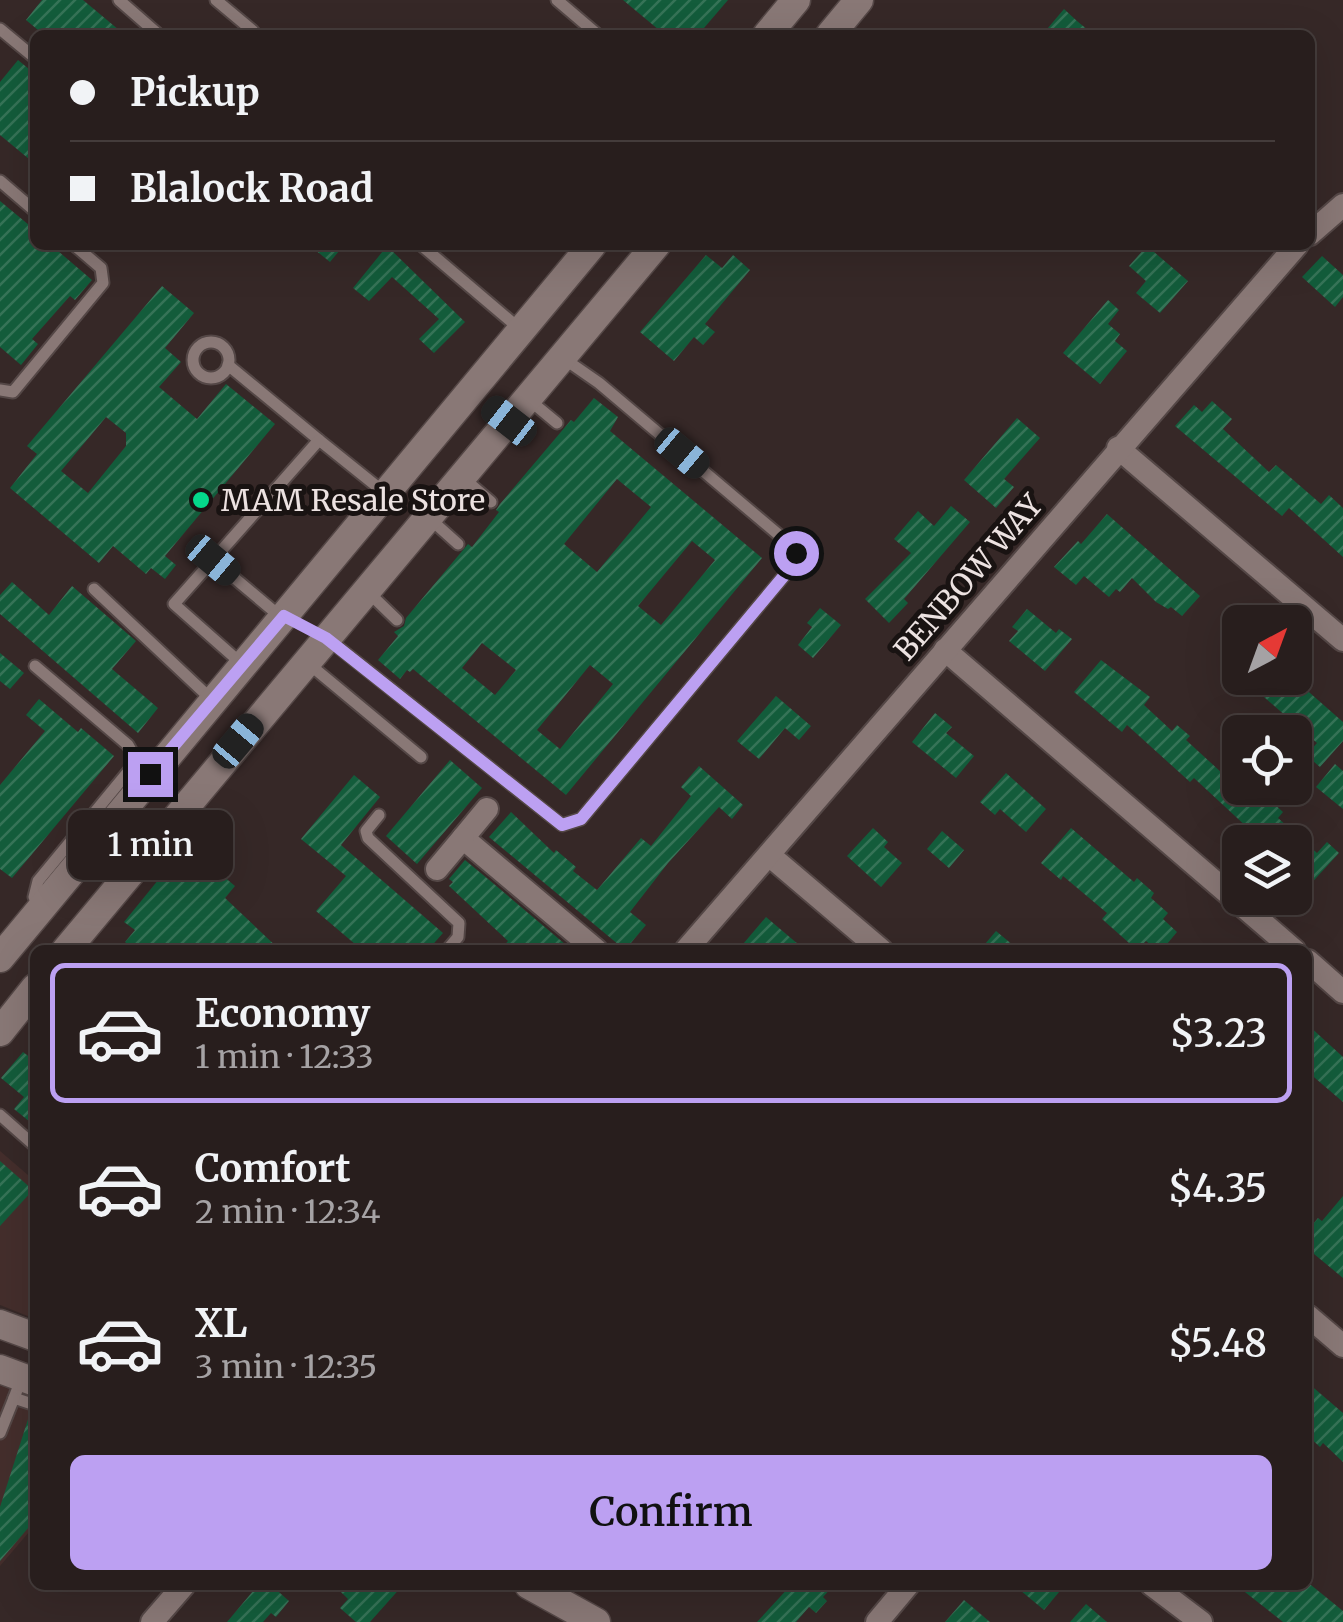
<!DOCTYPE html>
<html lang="en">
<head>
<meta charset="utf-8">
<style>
  :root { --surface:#281e1d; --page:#342b2a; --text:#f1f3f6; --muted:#a5a2a4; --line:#443c3b; --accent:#bca0f2 }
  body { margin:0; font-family:Merriweather,serif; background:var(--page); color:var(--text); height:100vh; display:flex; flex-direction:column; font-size:38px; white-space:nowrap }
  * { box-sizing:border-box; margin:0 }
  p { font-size:32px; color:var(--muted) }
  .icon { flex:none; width:55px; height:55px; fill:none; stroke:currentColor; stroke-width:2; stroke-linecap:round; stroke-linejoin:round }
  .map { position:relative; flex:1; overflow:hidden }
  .drawer { position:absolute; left:30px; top:945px; width:1282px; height:645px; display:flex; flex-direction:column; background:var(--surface); border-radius:15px; box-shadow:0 10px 40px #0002,0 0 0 2px var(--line) }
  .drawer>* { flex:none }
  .banner { position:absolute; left:30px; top:30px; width:1285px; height:220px; border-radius:15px; box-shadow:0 10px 40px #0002,0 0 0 2px var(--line); display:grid; align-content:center; height:220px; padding:0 40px; background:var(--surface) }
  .needle { width:65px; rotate:41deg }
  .tools { position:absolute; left:1222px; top:605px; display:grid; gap:20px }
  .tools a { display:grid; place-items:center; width:90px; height:90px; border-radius:15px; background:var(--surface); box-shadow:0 10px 40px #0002,0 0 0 2px var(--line); font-size:50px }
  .end { position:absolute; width:45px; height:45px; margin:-22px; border:12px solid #bca0f2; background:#111; box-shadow:0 0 0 5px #111 }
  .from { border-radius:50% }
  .bubble { position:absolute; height:70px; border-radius:15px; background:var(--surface); box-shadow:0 10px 40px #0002,0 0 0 2px var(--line); font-size:32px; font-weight:600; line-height:70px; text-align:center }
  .car { position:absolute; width:30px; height:60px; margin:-30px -15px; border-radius:12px; box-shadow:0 0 8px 2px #0007; background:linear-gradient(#222 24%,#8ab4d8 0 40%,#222 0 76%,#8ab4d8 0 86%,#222 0) }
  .banner b { display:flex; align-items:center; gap:35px; height:95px; font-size:38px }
  .banner b+b { border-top:2px solid var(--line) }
  .banner i { width:25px; height:25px; background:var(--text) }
  ul { padding:18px 0 0; list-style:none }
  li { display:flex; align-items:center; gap:30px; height:140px; margin:0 20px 15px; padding:0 20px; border:5px solid transparent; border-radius:15px }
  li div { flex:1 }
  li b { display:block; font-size:38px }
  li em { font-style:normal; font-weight:600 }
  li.selected { border-color:var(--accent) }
  li>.icon { width:90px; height:90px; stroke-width:1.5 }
  .button { display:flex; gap:20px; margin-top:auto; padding:20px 40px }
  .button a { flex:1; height:115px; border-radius:15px; background:var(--accent); color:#111; font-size:40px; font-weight:600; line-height:115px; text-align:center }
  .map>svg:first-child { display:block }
  .built { fill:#442e2c }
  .building { fill:url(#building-hatch); fill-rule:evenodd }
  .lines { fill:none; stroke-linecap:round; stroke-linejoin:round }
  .service-casing { stroke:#544746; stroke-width:15 }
  .minor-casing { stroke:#544746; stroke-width:26 }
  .secondary-casing { stroke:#544746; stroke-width:31 }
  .service { stroke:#897876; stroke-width:11 }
  .minor { stroke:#897876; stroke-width:22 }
  .secondary { stroke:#897876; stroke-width:28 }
  .route { stroke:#bca0f2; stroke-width:12 }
  .poi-dot { fill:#04d98b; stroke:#191312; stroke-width:4 }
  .labels { text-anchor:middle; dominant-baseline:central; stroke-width:10; stroke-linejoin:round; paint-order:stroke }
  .poi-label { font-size:30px; fill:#ece2e1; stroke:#191312; text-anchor:start }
  .street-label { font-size:30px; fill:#ece2e1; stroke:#191312 }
</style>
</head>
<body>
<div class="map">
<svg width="1343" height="1622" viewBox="0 0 1343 1622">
  <defs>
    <pattern id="building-hatch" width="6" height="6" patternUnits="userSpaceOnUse" patternTransform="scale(2.5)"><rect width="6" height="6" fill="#135c3b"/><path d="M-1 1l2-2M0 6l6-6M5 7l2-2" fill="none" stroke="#367357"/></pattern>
  </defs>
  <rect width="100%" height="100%" fill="#362827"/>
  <g class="built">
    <path d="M0 1151 35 1181V1319L0 1305Z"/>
    <path d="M0 1381 35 1393V1525L0 1566Z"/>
  </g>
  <g class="building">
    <path d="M42 0H83L125 35H44L26 20Z"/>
    <path d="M623 0H728L698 35H665Z"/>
    <path d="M1064 9 1077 21 1094 35H1042Z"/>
    <path d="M18 60 35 74V164L0 135V82Z"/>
    <path d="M0 201 35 230V245H51L92 280 75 300 70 296 32 339 38 344 21 365 0 347Z"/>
    <path d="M309 245H344L330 262Z"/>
    <path d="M387 246 465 322 434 353 419 339 439 319 392 277 369 301 353 288Z"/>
    <path d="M1147 246 1188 281 1160 313 1136 293 1146 281 1129 266Z"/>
    <path d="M706 255 722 268 733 255 750 270 705 324 715 332 703 345 694 337 674 361 640 332Z"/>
    <path d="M1322 256 1343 275V297L1335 307 1302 277Z"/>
    <path d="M162 286 194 313 165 348 181 362 159 387 197 419 226 384 275 424 165 556 176 565 165 579 151 568 146 574 113 546 99 563 10 488 37 454 27 446ZM106 417 126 433V446L88 493 61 471Z"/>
    <path d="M1108 300 1119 310 1108 324 1120 334 1115 341 1127 351 1100 384 1063 353Z"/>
    <path d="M594 398 618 417 610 431 762 558 566 795 413 669 410 672 407 670 400 679 378 660 398 636 394 632 404 626 406 618 468 544 472 547 499 512 496 510 500 504 571 420 574 422ZM617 479 651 507 597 572 564 544ZM692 541 715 560 661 625 638 606ZM482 643 516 670 495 695 462 668ZM590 665 613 684 560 749 537 730Z"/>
    <path d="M1212 401 1232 419 1223 429 1269 472 1276 465 1321 504 1329 495 1343 508V557L1289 508 1282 516 1175 426 1194 405 1202 412Z"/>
    <path d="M1017 418 1040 438 1004 479 1014 487 996 508 964 480Z"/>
    <path d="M951 506 970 522 904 599 908 603 889 623 865 599 911 553 894 539 918 511 934 526Z"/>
    <path d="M1107 514 1200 596 1182 616 1171 607 1168 609 1156 602 1132 578 1120 592 1116 589 1109 597 1084 576 1076 585 1054 567 1078 541 1081 544Z"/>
    <path d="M12 582 49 615 72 586 136 641 112 669 158 708 138 733 0 614V595Z"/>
    <path d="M820 608 841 625 813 658 798 645 812 627 807 623Z"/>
    <path d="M1027 609 1056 633 1059 629 1072 639 1045 671 1009 641 1018 631 1012 627Z"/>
    <path d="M0 653 24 673 10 689 0 681Z"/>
    <path d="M1101 660 1150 697 1144 705 1172 731 1177 725 1190 736 1186 740 1246 795 1253 788H1257L1283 812 1278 818 1317 853 1327 842 1339 853 1306 889 1295 879V842H1263L1194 778 1190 782 1127 725 1122 732 1074 692Z"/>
    <path d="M1242 678H1293L1343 722V741L1320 767 1306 755 1317 743Z"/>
    <path d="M776 696 811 726 799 740 785 728 759 759 737 741Z"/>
    <path d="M39 699 78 732 81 728 114 756 12 878 0 869V785L45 731 26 715Z"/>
    <path d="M935 713 952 727 946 733 974 756 956 778 912 742Z"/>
    <path d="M450 760 482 788 417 864 386 836Z"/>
    <path d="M1335 764 1343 771V809L1316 787Z"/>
    <path d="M699 766 743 805 732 819 719 807 668 863 630 912 646 925 625 950 489 837 511 812 554 853 556 850 576 867 573 871 597 890 641 838 651 846 691 796 681 787Z"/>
    <path d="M1006 773 1046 809 1026 832 1000 809 995 815 980 802Z"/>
    <path d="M354 775 380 797 341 845 443 933 428 950H362L316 911 346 876 301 839Z"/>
    <path d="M873 828 888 842 884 847 902 863 881 887 847 856Z"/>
    <path d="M1071 828 1134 882 1137 878 1154 893 1151 898 1168 913 1163 919 1177 932 1162 950H1157L1146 941 1137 950 1102 919 1107 913 1063 876 1061 880 1041 863Z"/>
    <path d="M942 831 964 850 949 868 927 849Z"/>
    <path d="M176 858 200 877 210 865 235 886 225 898 280 950H134L125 942 135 930 124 922Z"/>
    <path d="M465 860 488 879 572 950H500L508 941 449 886 453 882 449 879Z"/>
    <path d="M766 917 805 950H738Z"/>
    <path d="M996 931 1019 950H980Z"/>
    <path d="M1308 1025 1343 1057V1102L1308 1072Z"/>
    <path d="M23 1052 35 1061V1126L14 1109 24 1097 1 1078Z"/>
    <path d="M0 1161 33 1190 0 1226Z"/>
    <path d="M1343 1196V1278L1308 1249V1230L1318 1218 1322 1221Z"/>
    <path d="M1308 1383 1343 1413V1462L1323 1443 1320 1447 1308 1436Z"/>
    <path d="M30 1413 35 1414V1520L0 1561V1507Z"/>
    <path d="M258 1585H271L289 1601 276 1617 271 1613 263 1622H227Z"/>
    <path d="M334 1585H403L370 1622H356L340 1608 348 1599Z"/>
    <path d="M791 1585H834L823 1597 827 1601 816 1613 809 1607 796 1622H757Z"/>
    <path d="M1014 1585H1065L1044 1610Z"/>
    <path d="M1236 1585H1311L1343 1611V1622H1283Z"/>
    <path d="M964 1600 990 1622H945Z"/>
    <path d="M1086 1604 1107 1622H1070Z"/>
  </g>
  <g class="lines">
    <g class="service-casing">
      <g id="service">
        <path d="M119 0 159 35"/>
        <path d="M216 0 253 31"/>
        <path d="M557 0 598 35"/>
        <path d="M0 29 35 58"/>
        <path d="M0 181 35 211"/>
        <path d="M421 245 521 330"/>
        <circle cx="211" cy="360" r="18"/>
        <path d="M228 365 319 440"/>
        <path d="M0 390 13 392 103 283 101 268 74 245"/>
        <path d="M528 399 557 423"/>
        <path d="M462 477 491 502"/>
        <path d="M428 517 458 544"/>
        <path d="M213 560 174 604 243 665"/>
        <path d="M94 589 211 699"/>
        <path d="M366 590 397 620"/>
        <path d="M282 618 213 560 319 440 385 493"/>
        <path d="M329 640 562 825 581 819 793 565 796 553 792 546 599 383 563 358"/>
        <path d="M309 664 421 757"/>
        <path d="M35 666 128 745 137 761 38 881 34 897 39 904"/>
        <path d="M379 815 366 831 368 838 459 923 458 937 447 950"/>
        <path d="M0 1115 35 1146"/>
        <path d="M22 1377 14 1398 35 1405"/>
        <path d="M0 1433 14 1398"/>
      </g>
    </g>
    <g class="minor-casing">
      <g id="minor">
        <path d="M1310 234 1343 205"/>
        <path d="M1118 448 1343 640"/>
        <path d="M945 650 1294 950"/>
        <path d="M487 809 463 838 596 950"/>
        <path d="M769 855 881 950"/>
        <path d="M437 869 463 838"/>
        <path d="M686 950 1297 245"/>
        <path d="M1308 961 1343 992"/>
        <path d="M1308 1316 1343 1346"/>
        <path d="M1152 1585 1201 1622"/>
        <path d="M152 1622 184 1585"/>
        <path d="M877 1622 908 1585"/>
      </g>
    </g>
    <g class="secondary-casing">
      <g id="secondary">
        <path d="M767 35 796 0"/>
        <path d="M830 35 859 0"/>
        <path d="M66 950 656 245"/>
        <path d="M0 958 592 245"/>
        <path d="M0 1032 35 988"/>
        <path d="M0 1324 35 1337"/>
        <path d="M0 1369 35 1382"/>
        <path d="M529 1585 596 1622"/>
      </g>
    </g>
    <use href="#service" class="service"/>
    <use href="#minor" class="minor"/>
    <use href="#secondary" class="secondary"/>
  </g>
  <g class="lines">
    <path class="route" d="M150 774 284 616 326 638 562 825 581 819 793 565 796 553"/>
  </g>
  <circle class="poi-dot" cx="201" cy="500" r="10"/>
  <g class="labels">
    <g class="poi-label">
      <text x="221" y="500">MAM Resale Store</text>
    </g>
    <g class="street-label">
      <text transform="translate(968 577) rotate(-49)">BENBOW WAY</text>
    </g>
  </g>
</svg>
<div class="tools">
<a><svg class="needle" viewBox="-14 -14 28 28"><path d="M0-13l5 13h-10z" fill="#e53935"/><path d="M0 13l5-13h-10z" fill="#a5a2a4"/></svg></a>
<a><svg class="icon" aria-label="locate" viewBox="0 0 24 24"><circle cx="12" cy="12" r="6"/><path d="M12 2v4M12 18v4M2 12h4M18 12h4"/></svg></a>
<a><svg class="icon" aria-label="layers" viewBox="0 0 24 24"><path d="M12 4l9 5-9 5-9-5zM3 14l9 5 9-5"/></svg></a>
</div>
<i class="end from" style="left:796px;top:553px"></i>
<i class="end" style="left:150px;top:774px"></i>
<div class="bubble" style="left:68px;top:810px;width:165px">1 min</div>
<i class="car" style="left:509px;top:421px;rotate:308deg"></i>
<i class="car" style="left:682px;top:453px;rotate:130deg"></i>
<i class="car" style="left:213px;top:560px;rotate:130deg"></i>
<i class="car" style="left:238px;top:741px;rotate:40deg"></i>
<div class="banner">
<b><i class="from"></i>Pickup</b>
<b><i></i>Blalock Road</b>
</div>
<section class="drawer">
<ul>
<li class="selected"><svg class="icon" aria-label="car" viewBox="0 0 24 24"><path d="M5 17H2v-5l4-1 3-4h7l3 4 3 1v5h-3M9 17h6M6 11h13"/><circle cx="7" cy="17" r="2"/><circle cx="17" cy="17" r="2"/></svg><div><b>Economy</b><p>1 min · 12:33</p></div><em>$3.23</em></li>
<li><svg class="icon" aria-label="car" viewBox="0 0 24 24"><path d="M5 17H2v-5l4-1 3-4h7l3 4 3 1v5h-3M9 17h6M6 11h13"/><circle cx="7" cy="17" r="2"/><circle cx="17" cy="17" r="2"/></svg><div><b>Comfort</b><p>2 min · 12:34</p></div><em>$4.35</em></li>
<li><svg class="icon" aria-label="car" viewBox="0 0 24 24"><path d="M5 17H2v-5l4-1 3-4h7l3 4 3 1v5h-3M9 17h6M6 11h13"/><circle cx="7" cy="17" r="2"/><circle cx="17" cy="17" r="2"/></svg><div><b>XL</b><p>3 min · 12:35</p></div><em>$5.48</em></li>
</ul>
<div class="button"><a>Confirm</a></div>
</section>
</div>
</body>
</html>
